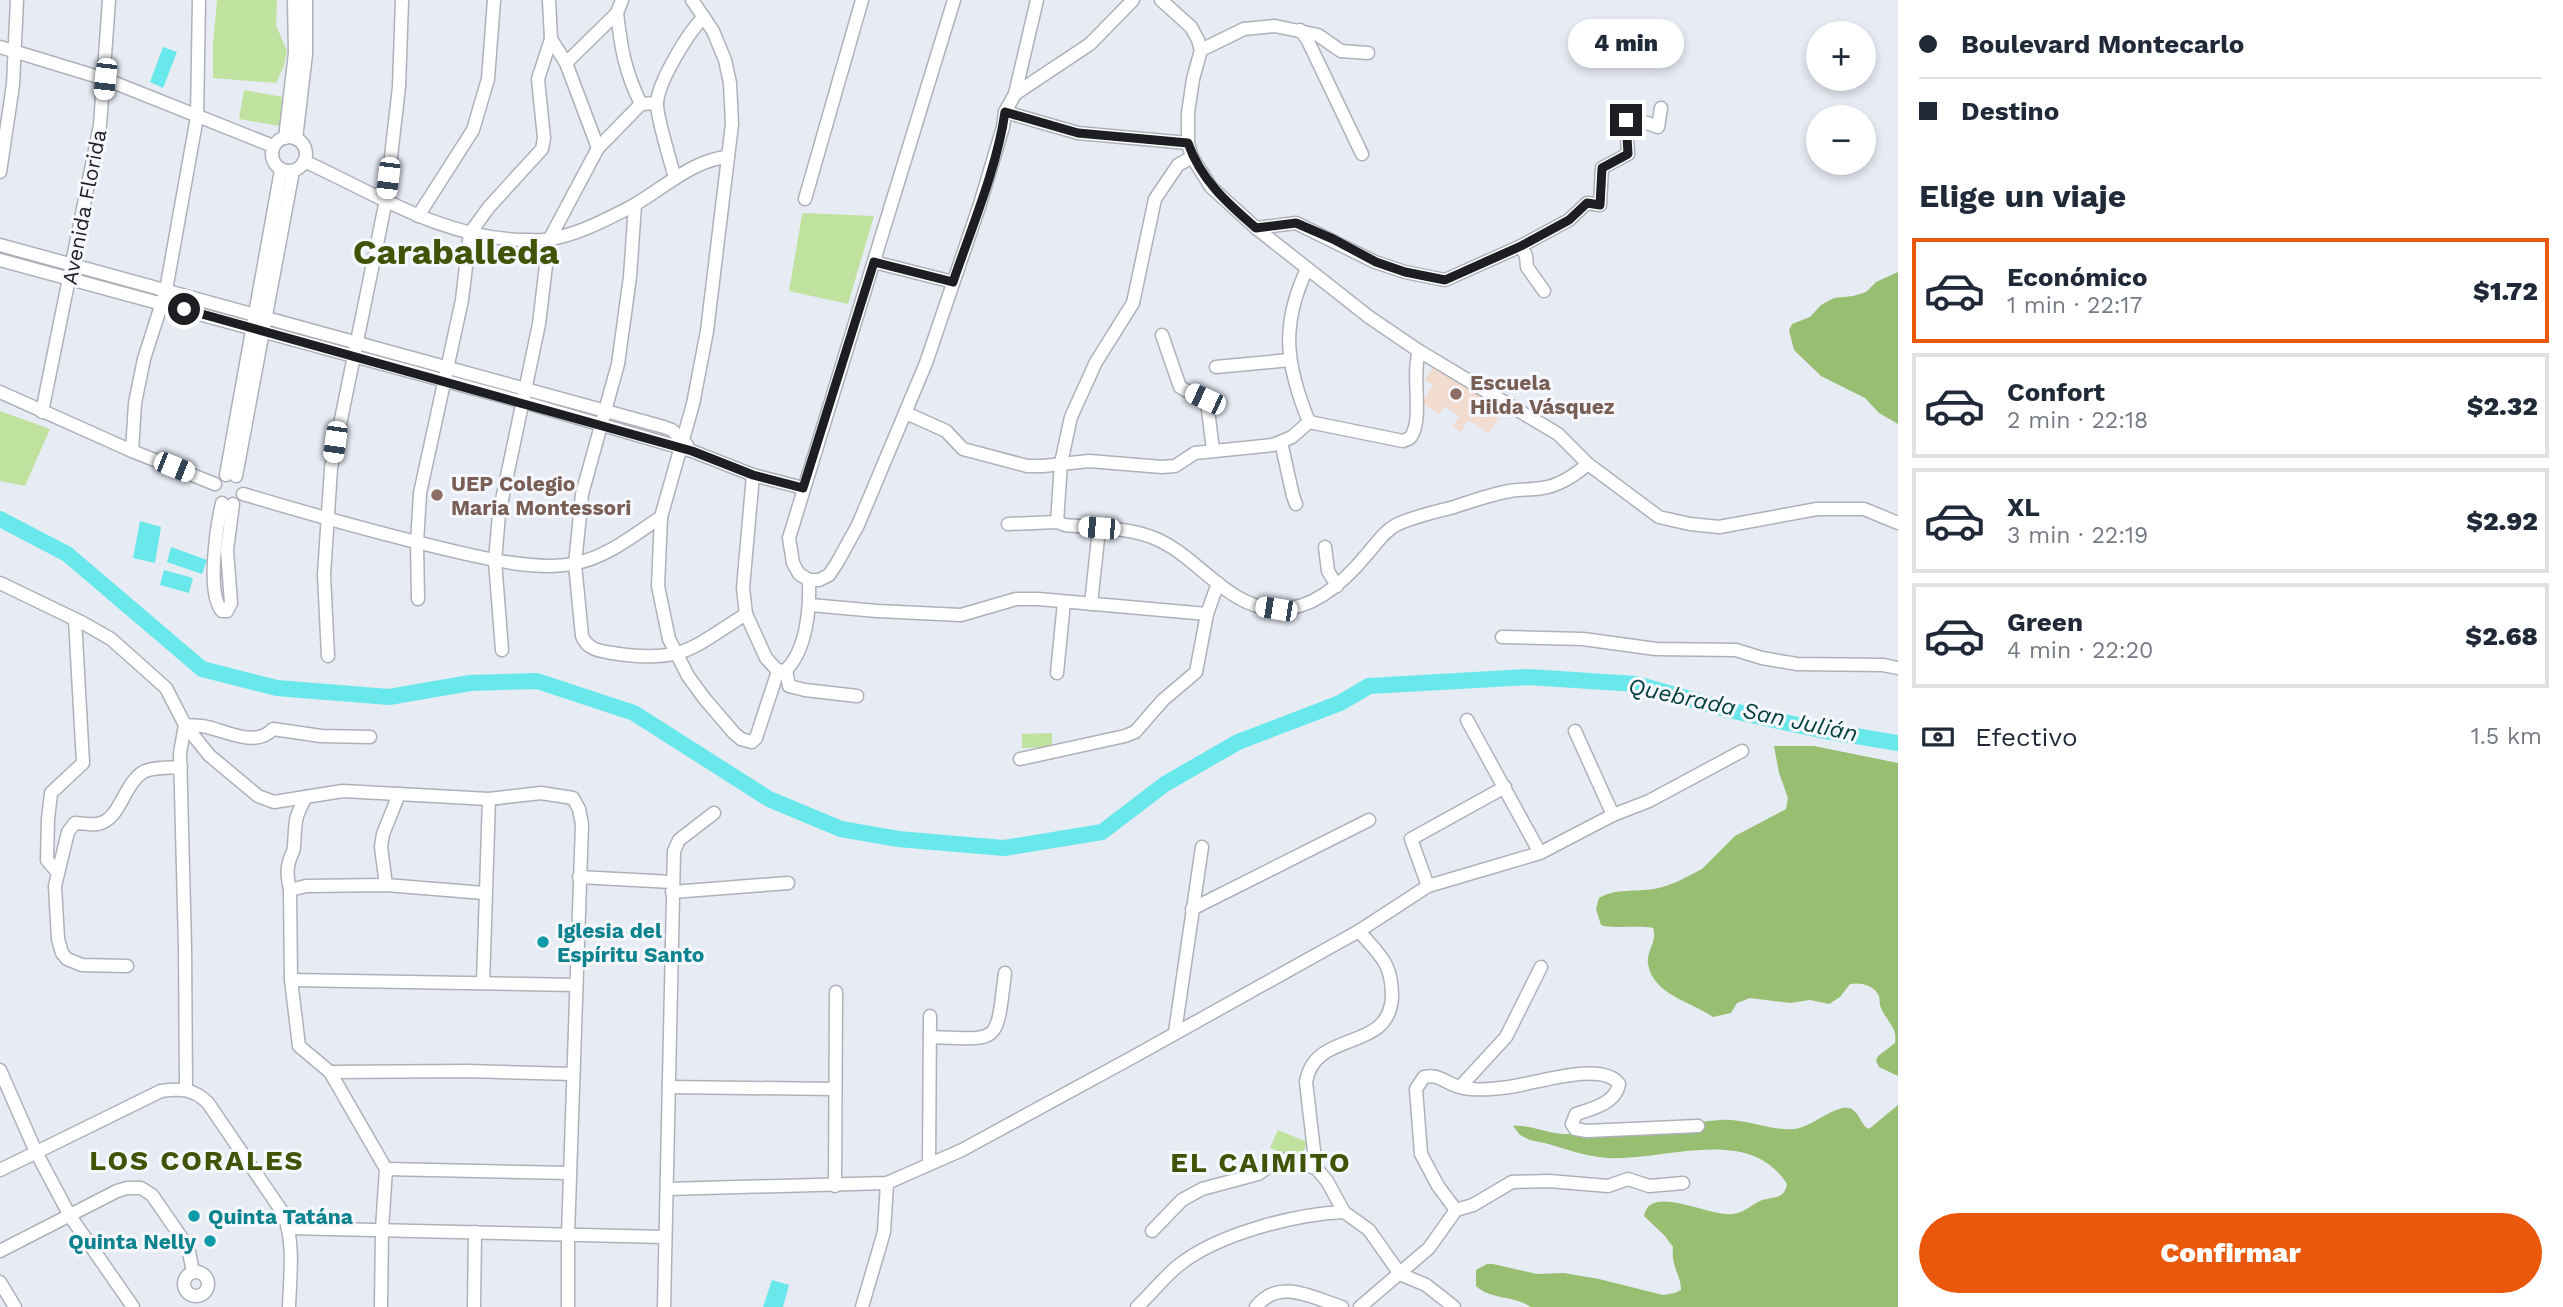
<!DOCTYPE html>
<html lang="es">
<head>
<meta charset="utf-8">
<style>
  :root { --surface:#fff; --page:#f6f6f7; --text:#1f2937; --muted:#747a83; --line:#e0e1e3; --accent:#ea580c }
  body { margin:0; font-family:"Work Sans",sans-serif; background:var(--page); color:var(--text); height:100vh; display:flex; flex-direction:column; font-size:26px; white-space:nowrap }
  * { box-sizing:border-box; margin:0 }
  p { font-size:23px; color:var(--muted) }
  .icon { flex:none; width:38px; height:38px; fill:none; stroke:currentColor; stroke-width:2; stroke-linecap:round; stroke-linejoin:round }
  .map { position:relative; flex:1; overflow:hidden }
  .panel { display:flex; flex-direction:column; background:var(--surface); width:665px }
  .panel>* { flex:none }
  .guide { display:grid; align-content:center; height:154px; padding:0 21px; background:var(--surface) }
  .tools { position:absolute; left:1806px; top:21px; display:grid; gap:14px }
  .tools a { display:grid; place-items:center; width:70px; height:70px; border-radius:50%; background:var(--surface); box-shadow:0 4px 10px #0003; font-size:35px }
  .end { position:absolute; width:32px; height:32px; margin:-16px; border:9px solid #1d1e21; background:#fff; box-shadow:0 0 0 4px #fff }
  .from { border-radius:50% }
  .bubble { position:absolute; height:49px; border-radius:24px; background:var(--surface); box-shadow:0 4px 10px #0003; font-size:23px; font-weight:800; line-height:49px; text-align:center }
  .car { position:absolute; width:21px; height:42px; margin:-21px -10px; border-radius:9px; box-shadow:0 0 5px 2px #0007; background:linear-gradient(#fff 24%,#345 0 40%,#fff 0 76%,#345 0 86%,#fff 0) }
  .guide b { display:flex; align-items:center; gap:24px; height:66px; font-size:26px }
  .guide b+b { border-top:2px solid var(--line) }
  .guide i { width:18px; height:18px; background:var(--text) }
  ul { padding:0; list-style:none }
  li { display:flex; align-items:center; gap:21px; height:105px; margin:0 14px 10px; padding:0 7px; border:4px solid var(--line); border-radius:0px }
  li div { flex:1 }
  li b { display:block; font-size:26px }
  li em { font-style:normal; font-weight:800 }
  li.current { border-color:var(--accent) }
  li>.icon { width:63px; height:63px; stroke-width:1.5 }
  h2 { padding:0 21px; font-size:32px; line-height:84px }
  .pay { display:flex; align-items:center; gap:18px; height:77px; padding:0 21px; font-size:26px }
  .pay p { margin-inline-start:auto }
  .cta { display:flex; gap:14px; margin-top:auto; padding:14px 21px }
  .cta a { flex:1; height:80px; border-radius:42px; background:var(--accent); color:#fff; font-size:28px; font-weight:800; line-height:80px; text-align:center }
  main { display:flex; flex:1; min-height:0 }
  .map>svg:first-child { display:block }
  .education { fill:#f2dcd0 }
  .green { fill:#bfe29f }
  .forest { fill:#97be71 }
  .water { fill:#68e8ea }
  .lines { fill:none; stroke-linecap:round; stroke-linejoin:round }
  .river { stroke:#68e8ea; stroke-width:16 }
  .minor-casing { stroke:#aeb1b9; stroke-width:15 }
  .minor { stroke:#fff; stroke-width:12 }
  .route { stroke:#1d1e21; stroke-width:9 }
  .education-dot { fill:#8d6e63; stroke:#f6f8fd; stroke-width:2.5 }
  .culture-dot { fill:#0f9aa8; stroke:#f6f8fd; stroke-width:2.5 }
  .labels { text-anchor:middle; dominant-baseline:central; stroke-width:6; stroke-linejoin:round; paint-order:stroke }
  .street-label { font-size:21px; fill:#1d1e21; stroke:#f6f8fd }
  .education-label { font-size:21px; font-weight:bold; fill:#785e54; stroke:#f6f8fd; text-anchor:start }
  .culture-label { font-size:21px; font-weight:bold; fill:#0d838f; stroke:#f6f8fd; text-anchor:start }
  .water-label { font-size:23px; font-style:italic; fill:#003d3e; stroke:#f6f8fd }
  .district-label { font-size:28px; font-weight:bold; letter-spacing:2px; fill:#3f5406; stroke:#f6f8fd }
  .town-label { font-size:35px; font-weight:bold; fill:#3f5406; stroke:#f6f8fd }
</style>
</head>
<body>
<main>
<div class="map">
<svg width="1898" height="1307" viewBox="0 0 1898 1307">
  <rect width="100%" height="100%" fill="#e7ebf4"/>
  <path class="education" d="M1435 364 1505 407 1489 433 1468 420 1461 432 1453 427 1459 416 1444 406 1439 414 1422 403 1433 385 1425 380Z"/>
  <g class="green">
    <path d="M217 0H277L276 25 287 51 284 66 276 83 213 78V43Z"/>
    <path d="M244 90 283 97 280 126 239 119Z"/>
    <path d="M804 213 874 216 848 304 789 291 802 215Z"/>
    <path d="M0 411 50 429 25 486 0 481Z"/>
    <path d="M1052 733V747L1022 748V734Z"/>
    <path d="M1278 1130 1307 1142 1300 1161 1270 1148Z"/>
  </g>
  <g class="forest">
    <path d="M1898 272V424L1879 413 1865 398 1821 376 1794 350 1789 330 1792 324 1810 317 1821 305 1834 298 1853 296 1866 292 1876 282Z"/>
    <path d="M1774 746H1814L1898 763V1076L1879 1067 1876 1061 1878 1056 1895 1043C1898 1027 1886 1021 1881 1008 1879 1004 1880 1000 1879 996 1874 985 1861 982 1850 984L1840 997 1829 1004 1810 1000 1790 1003 1750 998 1737 1003 1731 1013 1713 1017C1692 1002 1653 995 1648 964 1646 951 1658 941 1653 928 1638 925 1609 929 1601 925L1596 909 1599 898C1616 888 1636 892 1654 889 1671 886 1687 877 1702 869L1735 836 1786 809 1788 798 1779 773Z"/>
    <path d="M1898 1105V1307H1531C1513 1295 1491 1300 1476 1286V1270L1487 1264H1493L1537 1274 1564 1273 1599 1279 1663 1295 1675 1293 1681 1290C1681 1274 1671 1269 1673 1247L1665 1236 1644 1216C1650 1183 1708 1217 1733 1214 1744 1213 1752 1204 1762 1200 1773 1197 1785 1199 1787 1184 1749 1124 1666 1161 1608 1158 1582 1157 1556 1144 1530 1140L1520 1135 1513 1126C1530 1124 1548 1134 1566 1134 1618 1135 1668 1124 1720 1120 1745 1118 1769 1131 1794 1129 1810 1128 1835 1105 1848 1108 1859 1109 1860 1125 1869 1129Z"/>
  </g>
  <g class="water">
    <path d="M163 47 177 52 163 88 150 82Z"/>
    <path d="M140 521 161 527 155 563 133 558Z"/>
    <path d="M171 547 207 560 202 574 167 562Z"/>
    <path d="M164 570 193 578 189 593 160 585Z"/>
    <path d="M772 1280 789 1285 783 1307H763Z"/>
  </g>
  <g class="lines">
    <path class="river" d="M0 519 67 554 202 669 277 688 389 697 470 683 537 681 634 713 769 799 841 829 898 839 1004 848 1102 832 1165 784 1238 742 1340 703 1369 686 1528 677 1636 684 1729 710 1820 730 1898 743"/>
    <g class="minor-casing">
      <g id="minor">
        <path d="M692 0 713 31 725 60 730 83 732 124 707 331 693 404 661 517 658 586 669 639 688 676 704 698 734 733 741 739 752 742 756 738 778 671"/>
        <path d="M954 0 789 538 793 563 799 574 809 580H819L829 575 837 563 858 525 926 363 980 204 1003 127 1005 112 1015 94 1037 0"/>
        <path d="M1161 0 1191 27 1198 40 1201 50 1193 79 1188 113V143L1192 157 1211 187 1256 228 1369 317 1419 351 1558 434 1588 464 1659 517 1690 524 1719 527 1817 509H1864L1898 523"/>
        <path d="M617 13C621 48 625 72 641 104"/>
        <path d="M1300 30 1307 39 1362 154"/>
        <path d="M551 39 566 63 598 148"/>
        <path d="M0 47 105 79 273 146"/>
        <path d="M1201 50 1244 29 1275 26 1318 35 1341 51 1368 53"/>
        <path d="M566 63 617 13 622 0"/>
        <path d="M1015 94 1090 44 1133 0"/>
        <path d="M1005 112 1078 133 1188 143"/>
        <circle cx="289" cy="154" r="17"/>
        <path d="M285 138 295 53 294 0"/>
        <path d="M296 139 306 54V0"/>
        <path d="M304 161C374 193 444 239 524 240 532 240 542 241 550 239 576 235 601 222 625 210 657 194 692 159 728 157"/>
        <path d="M0 172 13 85 17 0"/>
        <path d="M675 178C671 163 656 115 657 103 658 82 689 31 704 17"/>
        <path d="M805 199 862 0"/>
        <path d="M635 205 630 277 618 364 582 494 575 564 582 636C587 649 599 651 612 653 681 664 691 649 746 614"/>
        <path d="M418 216 473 130 488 79 494 0"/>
        <path d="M1256 228 1296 223 1375 262 1405 272 1445 280 1521 246 1569 220 1587 203 1600 205 1602 168 1628 154 1626 120 1644 122 1658 127 1661 108"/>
        <path d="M0 245 664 427 672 430 687 445"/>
        <path d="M1521 246 1526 256 1527 267 1544 291"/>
        <path d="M0 260 523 402 692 451 753 475 803 488"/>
        <path d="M874 262 953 282"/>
        <path d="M1307 269C1280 326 1286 365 1309 422"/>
        <path d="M1162 335 1180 387 1207 402 1213 450"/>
        <path d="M1216 367 1290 360"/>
        <path d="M0 392 132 451 215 484"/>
        <path d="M42 412 100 125 109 0"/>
        <path d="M906 413 946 431 963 449 1027 466H1043L1089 461 1162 467 1175 466 1195 453 1273 445 1292 437 1309 422 1403 441 1410 438C1424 421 1411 376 1419 351"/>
        <path d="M1281 442 1293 496 1296 504"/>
        <path d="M132 451 135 403 144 359 166 290 197 117 199 0"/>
        <path d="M226 475 281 170"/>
        <path d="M753 475 743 588 746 614 766 658 778 671"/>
        <path d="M236 476 293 171"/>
        <path d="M243 494C310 514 377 533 445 549 482 558 540 572 577 563 609 556 635 534 661 517"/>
        <path d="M222 503C217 525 206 593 222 611H227L231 603 227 550 233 504"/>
        <path d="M1057 522 1061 463 1071 417 1096 362 1133 303 1155 199 1178 165 1192 157"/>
        <path d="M1008 524 1057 522 1065 525C1094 528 1127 527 1154 538 1197 555 1227 608 1276 609 1314 611 1346 580 1368 553 1377 543 1385 530 1398 524 1416 516 1435 512 1454 507 1473 501 1491 494 1510 491 1520 489 1531 490 1542 488 1559 486 1575 475 1588 464"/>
        <path d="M1325 547 1328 571 1337 586"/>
        <path d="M0 583 83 623 111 639 166 688 185 725 209 755 258 796 274 802 343 791 489 799 541 793 573 798 579 809 582 824 568 1235V1307"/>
        <path d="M418 599 417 543 420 493 462 300 470 233 489 207 542 149 544 138 538 79 551 39 549 0"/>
        <path d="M1091 604 1099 529"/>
        <path d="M810 605 877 611 961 615 1016 599H1038L1207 614"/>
        <path d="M1502 637 1583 639 1656 649 1736 650 1762 658 1797 664 1883 665 1898 668"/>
        <path d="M502 650 495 561 499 514 539 324 549 240 598 148 641 104 657 103"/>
        <path d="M328 656 324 575 331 468 386 200 399 87 402 0"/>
        <path d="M786 670 789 686 805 690 857 696"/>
        <path d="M778 671 786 670C807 649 810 608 809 580"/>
        <path d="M1057 673 1064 602"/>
        <path d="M1467 720 1540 853"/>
        <path d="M1575 731 1613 815"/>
        <path d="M1020 759 1125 736 1135 732 1163 700 1196 672 1207 614 1218 583"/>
        <path d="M58 873 47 860 48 819 51 793 83 763 75 619"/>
        <path d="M579 877 672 882"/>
        <path d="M386 885 381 847 383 834 399 794"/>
        <path d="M1428 886 1411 839 1505 787"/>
        <path d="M290 890C288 880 286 871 289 862 290 856 294 852 294 846 296 822 293 820 306 797"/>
        <path d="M672 892 788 883"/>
        <path d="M1192 909 1369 820"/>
        <path d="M1359 931C1368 942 1380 953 1386 965 1391 975 1392 987 1392 997 1389 1054 1315 1028 1306 1082L1316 1168 1327 1181 1344 1212 1369 1230 1400 1274 1426 1285 1454 1307"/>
        <path d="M127 966 82 965 67 959 62 953 58 939 55 886 68 832 75 823C82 823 90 825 97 824 120 821 123 785 143 772 152 767 170 768 181 767"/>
        <path d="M291 980 576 985"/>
        <path d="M483 983 489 799"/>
        <path d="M1175 1032 1202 847"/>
        <path d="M930 1037C1002 1040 996 1044 1005 973"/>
        <path d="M0 1070 36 1152 70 1216 133 1307"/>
        <path d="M330 1072 468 1071 573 1074"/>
        <path d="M669 1087 835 1089"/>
        <path d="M1460 1087 1506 1037 1541 967"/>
        <path d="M186 1090 185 946 180 753 185 725C190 726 196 725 202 726 223 729 255 749 273 729L321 736 370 737"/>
        <path d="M929 1164 930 1016"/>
        <path d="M386 1169 570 1173"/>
        <path d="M0 1170 161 1091C181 1088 194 1089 208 1103L283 1213C295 1242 290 1276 289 1307"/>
        <path d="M835 1186 836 992"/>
        <path d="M667 1189 887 1183 962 1150 1133 1057 1359 931 1428 886 1540 853 1613 815 1649 801 1742 751"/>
        <path d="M1456 1210 1438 1186 1421 1154 1416 1089 1424 1077C1439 1073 1446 1084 1460 1087 1473 1091 1495 1089 1509 1087 1534 1084 1602 1060 1619 1084 1616 1103 1592 1109 1576 1114L1572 1124 1575 1129 1587 1131 1698 1126"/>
        <path d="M289 1228 665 1237"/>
        <path d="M1152 1231 1182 1200 1202 1189 1258 1174 1280 1159 1316 1168"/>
        <path d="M0 1251 117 1191 127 1188H141L152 1195 188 1247 193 1272"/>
        <circle cx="196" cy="1284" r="12"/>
        <path d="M0 1282 15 1307"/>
        <path d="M381 1307 382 1229 386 1169 330 1072 299 1046 291 980 290 890 306 886 386 885 484 893"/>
        <path d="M474 1307 475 1232"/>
        <path d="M664 1307 674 851 679 840 714 813"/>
        <path d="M862 1307 884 1232 887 1183"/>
        <path d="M1137 1307C1151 1294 1164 1277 1179 1265 1218 1234 1295 1214 1344 1212"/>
        <path d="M1256 1307C1279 1277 1313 1298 1342 1307"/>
        <path d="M1360 1307 1429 1248 1456 1210 1473 1205 1512 1182 1549 1181 1608 1186 1628 1179 1649 1186 1683 1183"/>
      </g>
    </g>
    <use href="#minor" class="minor"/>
  </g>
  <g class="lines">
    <path class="route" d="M184 309 692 451 753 475 803 488 874 262 953 282C971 229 997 168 1005 112L1078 133 1188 143C1201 180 1227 203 1256 228L1296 223 1333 239 1376 262 1405 272 1445 280 1521 246 1569 220 1587 203 1600 205 1602 168 1628 154 1626 120"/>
  </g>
  <g class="education-dot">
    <circle cx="1456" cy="394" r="7"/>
    <circle cx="437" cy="495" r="7"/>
  </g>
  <g class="culture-dot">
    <circle cx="543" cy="942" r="7"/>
    <circle cx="194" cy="1216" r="7"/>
    <circle cx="210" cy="1241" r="7"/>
  </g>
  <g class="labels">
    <g class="street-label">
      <text transform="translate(84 207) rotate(-79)">Avenida Florida</text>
    </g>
    <g class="education-label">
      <text x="1470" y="382">Escuela<tspan x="1470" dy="24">Hilda Vásquez</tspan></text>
      <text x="451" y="483">UEP Colegio<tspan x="451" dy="24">Maria Montessori</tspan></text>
    </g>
    <g class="culture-label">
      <text x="557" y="930">Iglesia del<tspan x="557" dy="24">Espíritu Santo</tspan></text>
      <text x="208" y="1216">Quinta Tatána</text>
      <text x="196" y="1241" text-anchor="end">Quinta Nelly</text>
    </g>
    <g class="water-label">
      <text transform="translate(1743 710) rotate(12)">Quebrada San Julián</text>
    </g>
    <g class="district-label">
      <text x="197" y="1160">LOS CORALES</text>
      <text x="1261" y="1162">EL CAIMITO</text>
    </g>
    <g class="town-label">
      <text x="456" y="252">Caraballeda</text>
    </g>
  </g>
</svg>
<div class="tools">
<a>+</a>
<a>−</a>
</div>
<i class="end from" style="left:184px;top:309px"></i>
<i class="end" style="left:1626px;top:120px"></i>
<div class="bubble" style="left:1568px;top:19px;width:116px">4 min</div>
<i class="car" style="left:105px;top:79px;rotate:186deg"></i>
<i class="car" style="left:388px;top:178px;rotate:187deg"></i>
<i class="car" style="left:1205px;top:399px;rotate:295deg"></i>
<i class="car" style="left:335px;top:442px;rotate:188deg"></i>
<i class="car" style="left:174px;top:467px;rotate:112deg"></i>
<i class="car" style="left:1099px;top:528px;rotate:275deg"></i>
<i class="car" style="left:1276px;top:609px;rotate:279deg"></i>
</div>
<section class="panel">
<div class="guide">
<b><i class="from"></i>Boulevard Montecarlo</b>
<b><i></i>Destino</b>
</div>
<h2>Elige un viaje</h2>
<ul>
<li class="current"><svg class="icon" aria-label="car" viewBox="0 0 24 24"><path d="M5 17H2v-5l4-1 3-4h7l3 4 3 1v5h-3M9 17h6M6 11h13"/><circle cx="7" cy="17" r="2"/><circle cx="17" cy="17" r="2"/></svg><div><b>Económico</b><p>1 min · 22:17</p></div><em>$1.72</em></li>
<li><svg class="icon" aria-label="car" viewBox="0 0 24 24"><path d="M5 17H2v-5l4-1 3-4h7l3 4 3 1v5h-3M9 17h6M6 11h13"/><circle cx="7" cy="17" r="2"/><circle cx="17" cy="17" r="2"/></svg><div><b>Confort</b><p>2 min · 22:18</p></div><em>$2.32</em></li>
<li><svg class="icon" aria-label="car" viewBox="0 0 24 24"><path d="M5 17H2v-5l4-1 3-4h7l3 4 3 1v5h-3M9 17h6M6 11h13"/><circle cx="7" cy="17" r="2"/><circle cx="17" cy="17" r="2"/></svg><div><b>XL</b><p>3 min · 22:19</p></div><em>$2.92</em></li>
<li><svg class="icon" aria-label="car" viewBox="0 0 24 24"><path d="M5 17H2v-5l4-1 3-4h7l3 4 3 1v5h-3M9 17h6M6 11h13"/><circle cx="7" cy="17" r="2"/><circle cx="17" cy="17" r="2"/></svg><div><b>Green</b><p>4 min · 22:20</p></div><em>$2.68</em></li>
</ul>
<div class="pay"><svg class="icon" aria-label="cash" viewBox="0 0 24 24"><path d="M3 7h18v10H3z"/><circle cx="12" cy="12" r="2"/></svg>Efectivo<p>1.5 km</p></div>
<div class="cta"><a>Confirmar</a></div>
</section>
</main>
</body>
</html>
